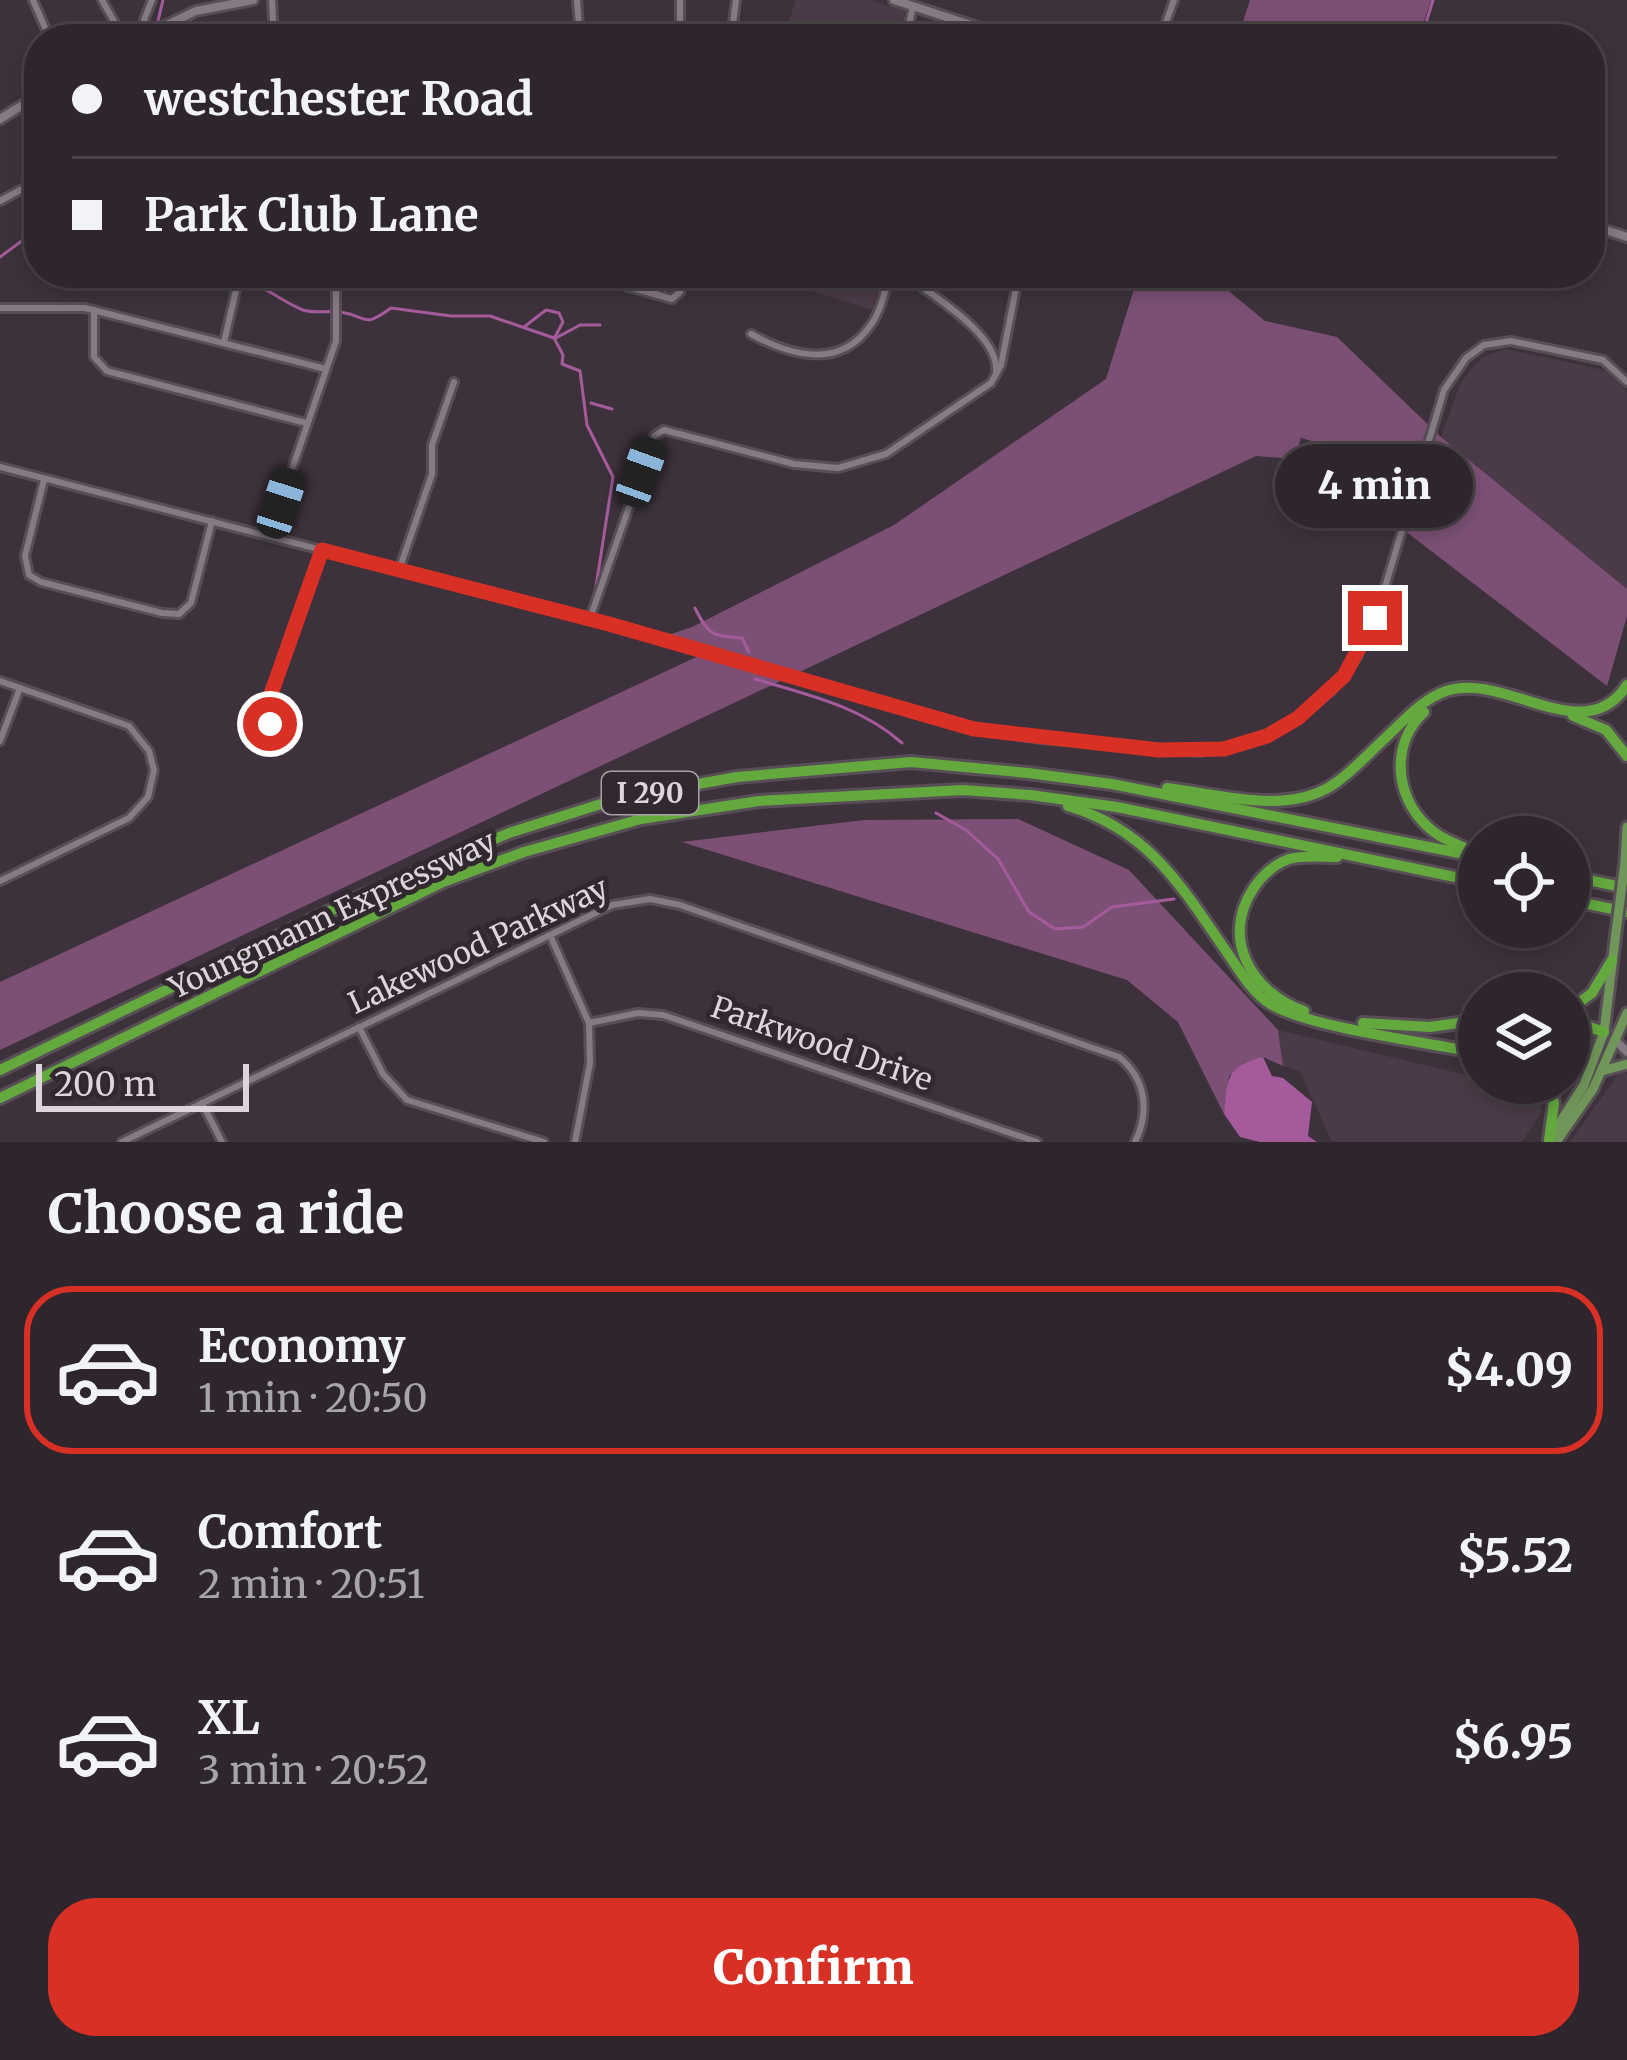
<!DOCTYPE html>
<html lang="en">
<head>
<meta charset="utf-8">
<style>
  :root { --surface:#2e262c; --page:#3a3238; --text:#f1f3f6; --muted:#a7a5a9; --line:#494348; --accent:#d93025 }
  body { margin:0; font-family:Merriweather,serif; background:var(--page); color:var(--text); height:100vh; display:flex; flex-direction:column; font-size:45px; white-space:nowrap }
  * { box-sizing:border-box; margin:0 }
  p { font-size:39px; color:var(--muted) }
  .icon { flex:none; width:66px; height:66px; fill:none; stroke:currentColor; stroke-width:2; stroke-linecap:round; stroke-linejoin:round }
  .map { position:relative; height:1142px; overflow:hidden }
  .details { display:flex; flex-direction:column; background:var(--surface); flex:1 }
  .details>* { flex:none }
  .hud { position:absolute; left:24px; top:24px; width:1581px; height:264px; border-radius:48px; box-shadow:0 6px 18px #0003,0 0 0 3px var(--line); display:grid; align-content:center; height:264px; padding:0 48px; background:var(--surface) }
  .buttons { position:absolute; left:1458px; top:816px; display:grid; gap:24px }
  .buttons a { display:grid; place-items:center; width:132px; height:132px; border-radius:50%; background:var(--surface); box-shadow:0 6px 18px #0003,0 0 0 3px var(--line); font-size:60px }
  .scale { position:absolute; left:36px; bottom:30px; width:213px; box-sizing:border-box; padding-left:12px; border:6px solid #dcd5da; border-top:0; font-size:33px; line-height:42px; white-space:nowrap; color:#dcd5da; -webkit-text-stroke:9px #322830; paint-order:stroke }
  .end { position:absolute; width:54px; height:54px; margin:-27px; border:15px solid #d93025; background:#fff; box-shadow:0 0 0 6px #fff }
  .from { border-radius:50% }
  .bubble { position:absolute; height:84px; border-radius:42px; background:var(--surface); box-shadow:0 6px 18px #0003,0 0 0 3px var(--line); font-size:39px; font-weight:800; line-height:84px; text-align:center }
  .car { position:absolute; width:36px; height:72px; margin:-36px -18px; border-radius:15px; box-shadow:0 0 9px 3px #0007; background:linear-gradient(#222 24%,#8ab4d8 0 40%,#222 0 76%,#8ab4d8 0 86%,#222 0) }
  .hud b { display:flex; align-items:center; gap:42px; height:114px; font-size:45px }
  .hud b+b { border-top:3px solid var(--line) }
  .hud i { width:30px; height:30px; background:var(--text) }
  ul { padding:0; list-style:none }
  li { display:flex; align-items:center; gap:36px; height:168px; margin:0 24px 18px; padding:0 24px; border:6px solid transparent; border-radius:48px }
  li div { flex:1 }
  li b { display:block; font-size:45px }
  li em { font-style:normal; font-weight:800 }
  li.on { border-color:var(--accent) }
  li>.icon { width:108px; height:108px; stroke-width:1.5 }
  h2 { padding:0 48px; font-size:54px; line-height:144px }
  .cta { display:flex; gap:24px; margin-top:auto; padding:24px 48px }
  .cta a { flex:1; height:138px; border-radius:48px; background:var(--accent); color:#fff; font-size:48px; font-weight:800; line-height:138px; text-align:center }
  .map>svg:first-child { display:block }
  .built { fill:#4b3b48 }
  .green { fill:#7b5074 }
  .water { fill:#a55b9b }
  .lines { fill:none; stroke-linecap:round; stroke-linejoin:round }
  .stream { stroke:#a55b9b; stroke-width:3 }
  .street-casing { stroke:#574e56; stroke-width:12 }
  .secondary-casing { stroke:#574e56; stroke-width:14 }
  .primary-casing { stroke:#574e56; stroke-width:15 }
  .highway-casing { stroke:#574e56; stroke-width:16 }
  .street { stroke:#867a84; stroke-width:6 }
  .secondary { stroke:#867a84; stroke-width:8 }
  .primary { stroke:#719659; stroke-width:9 }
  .highway { stroke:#63a93d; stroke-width:10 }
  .primary-bridge-casing { stroke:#574e56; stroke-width:15; stroke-linecap:butt }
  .primary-bridge { stroke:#719659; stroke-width:9 }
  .route { stroke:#d93025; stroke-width:15 }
  .labels { text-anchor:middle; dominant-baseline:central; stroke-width:10; stroke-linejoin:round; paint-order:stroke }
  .shield { fill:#322830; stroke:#a9a1a7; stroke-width:3 }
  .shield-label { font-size:27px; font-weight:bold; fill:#dcd5da }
  .street-label { font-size:30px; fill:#dcd5da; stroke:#322830 }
</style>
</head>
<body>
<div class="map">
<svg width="1627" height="1142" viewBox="0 0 1627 1142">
  <rect width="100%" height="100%" fill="#3d323b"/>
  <g class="built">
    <path d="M796 0H869L905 11 899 39H783Z"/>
    <path d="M753 273H885L872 310Z"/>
    <path d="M1506 349 1604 370 1627 391V589L1441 437 1461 382 1482 357Z"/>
    <path d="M1278 1030 1479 1078V1083H1499L1535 1092 1542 1111 1522 1142H1332L1300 1071 1283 1066Z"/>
    <path d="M1622 1069 1627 1075V1142H1570Z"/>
  </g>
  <g class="green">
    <path d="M1250 0H1431L1418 39H1265L1240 31Z"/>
    <path d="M1139 273H1207L1265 321 1337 337 1441 437 1627 589V616L1607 686 1323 468 1329 446 1301 438 1294 459 1256 456 0 1050V982L705 653 659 638 692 627 894 525 1106 379Z"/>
    <path d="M1018 819 1129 870 1278 1030 1283 1066 1263 1057 1229 1076 1224 1114 1178 1022 1127 980 682 842 864 820Z"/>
  </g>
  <path class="water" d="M1263 1057 1272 1076 1283 1078 1312 1102 1308 1136 1317 1142H1260L1240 1137 1224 1114C1228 1078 1225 1067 1263 1057Z"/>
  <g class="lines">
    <g class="stream">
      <path d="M157 25 163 0"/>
      <path d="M1421 39 1433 0"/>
      <path d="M0 257 23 240 39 241"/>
      <path d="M176 273 194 282H233"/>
      <path d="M243 282C266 286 281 301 303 310 315 314 328 310 341 312 369 317 362 329 391 308L451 316H490L554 338 563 355 562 364 580 371 587 425 613 477 595 593"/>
      <path d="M524 327 546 310 559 313 563 322 555 337"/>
      <path d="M556 338 580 325H600"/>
      <path d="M591 403 612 409"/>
      <path d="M695 608C709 636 711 635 742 638L749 652"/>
      <path d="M755 679C808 695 860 706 902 743"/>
      <path d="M936 813 966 830 998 859 1029 912 1055 929 1083 927 1112 907 1174 899"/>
    </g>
    <g class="street-casing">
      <g id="street">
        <path d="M33 0 50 39"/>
        <path d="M102 0 124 39"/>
        <path d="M272 0 274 39"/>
        <path d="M577 0 580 39"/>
        <path d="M680 0V39"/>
        <path d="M150 31 144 20 152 0"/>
        <path d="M731 39 736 0"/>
        <path d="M906 39 913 6"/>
        <path d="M1160 39 1174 0"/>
        <path d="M0 201 39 180"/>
        <path d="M903 273C931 295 999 334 996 371"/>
        <path d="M615 283 672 299 680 292 683 273"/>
        <path d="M654 294 658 280 668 273"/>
        <path d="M0 308H85L326 369"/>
        <path d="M94 310V357L107 371 306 423"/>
        <path d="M751 334C789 355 839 370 870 326 881 312 885 290 890 273"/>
        <path d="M224 342 240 273"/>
        <path d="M0 467 609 624 974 729 1041 739 1200 752 1254 741 1298 719 1332 690 1357 657 1379 607 1444 390 1466 358 1484 345 1511 341 1603 360 1627 382"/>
        <path d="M44 480 25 556 29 575 41 582 162 613 179 614 191 603 212 521"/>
        <path d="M269 536 336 341V273"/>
        <path d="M399 570 432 474V445L454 382"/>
        <path d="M590 618 654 436 664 430 794 464 838 468 886 454 991 383 1001 365 1019 273"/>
        <path d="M0 681 129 726 149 751 154 770 148 797 129 818 0 881"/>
        <path d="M279 733 267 719 268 706 322 550"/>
        <path d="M0 741 20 688"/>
        <path d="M550 935 589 1023 590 1063 575 1142"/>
        <path d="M589 1023 638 1013 663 1015 1037 1142"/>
        <path d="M359 1027 383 1074 407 1100 544 1142"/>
        <path d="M202 1103 222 1142"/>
        <path d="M122 1142 612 905 650 899 680 905 1119 1057C1146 1079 1150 1111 1135 1142"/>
      </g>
    </g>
    <g class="secondary-casing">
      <g id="secondary">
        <path d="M894 0 1014 39"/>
        <path d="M137 39 196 11 253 0"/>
        <path d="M0 119 39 95"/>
        <path d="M1590 225 1627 237"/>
        <path d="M1615 1040 1627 1052"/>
      </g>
    </g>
    <g class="primary-casing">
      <g id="primary">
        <path d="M1625 862 1627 827"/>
        <path d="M1602 1071 1627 1064"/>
        <path d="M1552 1135 1584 1085 1604 1032 1616 932"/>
        <path d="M1556 1142 1593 1089 1627 1013"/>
      </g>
    </g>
    <g class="highway-casing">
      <g id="highway">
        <path d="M1424 712C1391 743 1394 795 1427 826 1439 838 1456 844 1470 850"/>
        <path d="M1573 716 1606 730 1627 756"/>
        <path d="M1167 788C1217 794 1285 815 1331 786 1349 775 1365 757 1380 743 1400 725 1420 700 1446 691 1504 671 1585 751 1627 685"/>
        <path d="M1068 806C1149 830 1181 886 1226 951 1238 968 1249 988 1266 1001 1301 1027 1431 1043 1479 1053"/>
        <path d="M1569 876 1627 888"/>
        <path d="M1569 900 1627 912"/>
        <path d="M1569 1010 1592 993 1612 960"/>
        <path d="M1304 1011C1253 993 1220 940 1253 889 1261 877 1274 864 1289 859 1304 855 1322 857 1337 857"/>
        <path d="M1569 1020 1604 1032"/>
        <path d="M1363 1023 1430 1027 1479 1020"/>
        <path d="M0 1070 359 897 509 833 620 798 737 777 911 762 1028 773 1112 784 1479 857"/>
        <path d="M0 1098 443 882 524 852 641 819 759 801 963 790 1030 795 1117 807 1479 882"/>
        <path d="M1549 1140 1554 1103 1550 1083"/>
      </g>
    </g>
    <use href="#street" class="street"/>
    <use href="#secondary" class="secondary"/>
    <use href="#primary" class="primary"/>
    <use href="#highway" class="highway"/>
    <g class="primary-bridge-casing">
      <path id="primary-bridge" d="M1616 932 1625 862"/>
    </g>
    <use href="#primary-bridge" class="primary-bridge"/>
  </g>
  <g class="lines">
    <path class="route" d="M270 724 271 694 322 550 609 624 974 729 1159 750 1224 749 1267 736 1298 718 1344 676 1375 618"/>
  </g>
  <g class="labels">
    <rect class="shield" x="602" y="772" width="96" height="42" rx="9"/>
    <g class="shield-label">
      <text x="650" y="793">I 290</text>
    </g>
    <g class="street-label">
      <text transform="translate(332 914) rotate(-25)">Youngmann Expressway</text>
      <text transform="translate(478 945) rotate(-25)">Lakewood Parkway</text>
      <text transform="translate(822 1043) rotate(19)">Parkwood Drive</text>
    </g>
  </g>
</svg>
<div class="buttons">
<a><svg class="icon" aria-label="locate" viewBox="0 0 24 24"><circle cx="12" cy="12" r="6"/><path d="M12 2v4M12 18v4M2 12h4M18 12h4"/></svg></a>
<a><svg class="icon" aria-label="layers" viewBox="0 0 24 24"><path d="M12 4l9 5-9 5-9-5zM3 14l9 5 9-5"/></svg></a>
</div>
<div class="scale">200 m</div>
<i class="end from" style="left:270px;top:724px"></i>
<i class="end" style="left:1375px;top:618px"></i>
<div class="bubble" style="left:1275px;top:444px;width:198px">4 min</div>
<i class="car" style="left:641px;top:472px;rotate:20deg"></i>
<i class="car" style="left:281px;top:503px;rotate:18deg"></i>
<div class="hud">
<b><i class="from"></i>westchester Road</b>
<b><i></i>Park Club Lane</b>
</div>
</div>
<section class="details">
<h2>Choose a ride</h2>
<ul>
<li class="on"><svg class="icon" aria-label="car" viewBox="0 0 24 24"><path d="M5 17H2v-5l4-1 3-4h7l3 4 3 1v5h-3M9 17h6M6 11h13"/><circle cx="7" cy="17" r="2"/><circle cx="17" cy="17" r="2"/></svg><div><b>Economy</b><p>1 min · 20:50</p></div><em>$4.09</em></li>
<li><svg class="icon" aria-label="car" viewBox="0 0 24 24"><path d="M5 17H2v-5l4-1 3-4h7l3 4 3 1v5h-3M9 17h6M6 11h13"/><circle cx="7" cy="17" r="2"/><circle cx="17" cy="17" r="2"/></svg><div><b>Comfort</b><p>2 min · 20:51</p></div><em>$5.52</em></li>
<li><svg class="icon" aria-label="car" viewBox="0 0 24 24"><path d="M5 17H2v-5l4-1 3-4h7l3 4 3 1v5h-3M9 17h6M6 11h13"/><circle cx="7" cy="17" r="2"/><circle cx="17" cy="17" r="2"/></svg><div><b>XL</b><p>3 min · 20:52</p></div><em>$6.95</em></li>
</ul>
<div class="cta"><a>Confirm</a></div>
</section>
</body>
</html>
